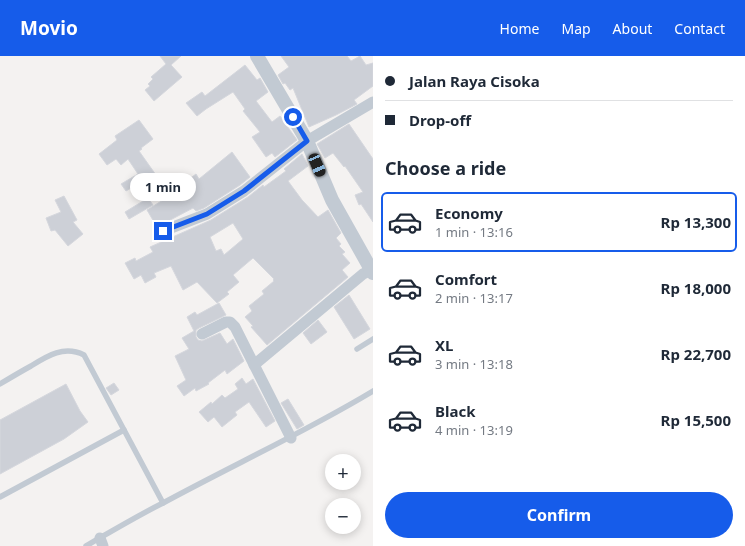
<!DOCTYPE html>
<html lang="en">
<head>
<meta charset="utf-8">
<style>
  :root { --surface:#fff; --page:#f6f6f7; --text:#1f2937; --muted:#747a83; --line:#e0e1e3; --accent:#165cea }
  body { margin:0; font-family:"Noto Sans",sans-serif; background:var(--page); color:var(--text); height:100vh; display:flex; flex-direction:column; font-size:15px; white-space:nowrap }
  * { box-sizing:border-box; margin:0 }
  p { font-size:13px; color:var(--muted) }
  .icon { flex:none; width:22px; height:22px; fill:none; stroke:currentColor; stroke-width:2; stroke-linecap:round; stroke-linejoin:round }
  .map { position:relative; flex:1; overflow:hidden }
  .details { display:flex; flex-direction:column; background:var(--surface); width:372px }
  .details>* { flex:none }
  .top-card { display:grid; align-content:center; height:88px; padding:0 12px; background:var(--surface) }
  .fabs { position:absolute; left:325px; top:398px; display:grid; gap:8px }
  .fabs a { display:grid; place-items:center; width:36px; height:36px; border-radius:50%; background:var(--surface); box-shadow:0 2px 10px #0003; font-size:20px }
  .end { position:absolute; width:18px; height:18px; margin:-9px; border:5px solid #165cea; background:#fff; box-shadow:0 0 0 2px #fff }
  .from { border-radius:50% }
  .bubble { position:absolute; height:28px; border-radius:14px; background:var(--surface); box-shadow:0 2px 10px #0003; font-size:13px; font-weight:700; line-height:28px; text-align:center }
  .car { position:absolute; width:12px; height:24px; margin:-12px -6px; border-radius:5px; box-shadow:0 0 3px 1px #0007; background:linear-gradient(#222 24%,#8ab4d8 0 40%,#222 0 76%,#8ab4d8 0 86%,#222 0) }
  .top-card b { display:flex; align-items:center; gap:14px; height:38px; font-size:15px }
  .top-card b+b { border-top:1px solid var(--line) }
  .top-card i { width:10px; height:10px; background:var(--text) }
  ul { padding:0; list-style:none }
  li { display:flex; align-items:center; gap:12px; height:60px; margin:0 8px 6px; padding:0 4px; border:2px solid transparent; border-radius:6px }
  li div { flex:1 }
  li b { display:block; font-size:15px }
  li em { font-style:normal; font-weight:700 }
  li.on { border-color:var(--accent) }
  li>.icon { width:36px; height:36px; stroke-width:1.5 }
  h2 { padding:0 12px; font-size:18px; line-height:48px }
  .primary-button { display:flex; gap:8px; margin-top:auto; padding:8px 12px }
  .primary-button a { flex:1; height:46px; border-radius:24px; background:var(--accent); color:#fff; font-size:16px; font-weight:700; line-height:46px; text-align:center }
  header { display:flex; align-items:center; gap:24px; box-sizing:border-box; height:56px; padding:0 20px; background:var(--accent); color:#fff }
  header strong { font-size:19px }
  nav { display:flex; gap:22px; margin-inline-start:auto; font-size:14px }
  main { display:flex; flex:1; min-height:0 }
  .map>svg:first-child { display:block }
  .building { fill:#cdd0d7; stroke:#d5d7dd; fill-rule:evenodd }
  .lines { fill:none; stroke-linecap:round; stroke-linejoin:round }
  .service { stroke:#c2cad3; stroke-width:5.5 }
  .minor { stroke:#c2cad3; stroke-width:11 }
  .tertiary { stroke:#c2cad3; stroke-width:14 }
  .route { stroke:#165cea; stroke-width:5 }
</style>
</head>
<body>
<header>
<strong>Movio</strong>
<nav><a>Home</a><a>Map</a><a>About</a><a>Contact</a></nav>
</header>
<main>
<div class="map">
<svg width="373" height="490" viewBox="0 0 373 490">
  <rect width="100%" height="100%" fill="#f4f2f1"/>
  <g class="building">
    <path d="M160 0H181L171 9 182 21 154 45 145 34 150 30 148 28 153 23 151 21 166 8Z"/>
    <path d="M281 0H347L351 5 360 0 366 9 373 7V30L354 44 357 48 336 59 309 71 293 32 290 34 285 27 283 28 278 19 289 11Z"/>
    <path d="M245 9 257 24 260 22 268 36 256 45 272 66 280 60 297 84 275 101 272 97 266 101 252 81 260 76 243 55 245 53 233 36 206 53 197 60 186 47 202 36 205 40Z"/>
    <path d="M139 64 153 83 141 92 142 93 139 95 156 119 145 127 143 125 126 135 121 128 138 118 128 103 121 109 116 103 107 109 99 98 117 84 115 80Z"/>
    <path d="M349 68 373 103V166L361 148 359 149 355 139 363 136 345 110 344 111 333 97 325 102 317 88Z"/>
    <path d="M232 96 250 121 240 129 204 152 196 155 193 152 157 171 147 154 179 134 177 132 196 118 199 123Z"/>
    <path d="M302 98 308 110 288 125 302 144 318 161 328 154 341 177 336 182 341 188 339 190 345 196 342 198 350 207 342 214 348 221 267 289 251 271 253 270 245 261 252 255 249 250 264 238 262 235 274 225 273 224 274 223 253 202 233 219 239 226 227 236 229 238 217 247 197 226 183 234 171 210 154 217 156 221 145 227 141 219 134 223 125 207 135 202 136 205 153 196 150 191 211 164 248 141 263 129 264 131 286 115 284 113ZM233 167 243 183 224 199 221 193 216 195 210 181Z"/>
    <path d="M64 140 77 164 73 166 83 178 68 190 55 174 51 175 46 162 61 156 55 144Z"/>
    <path d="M148 142 153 149 129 163 125 156Z"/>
    <path d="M349 239 370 273 354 283 334 251Z"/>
    <path d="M219 247 226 259 199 272 196 274V281L198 284 202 285 220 277 227 288 233 283 244 305 227 318 225 314 208 327 209 328 196 335 195 332 184 340 177 330 186 324 175 300 189 293 182 282 194 275 187 261 195 256 197 259Z"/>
    <path d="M318 264 327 276 311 288 303 277Z"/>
    <path d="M242 322 246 328 253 323 275 365 266 371 249 346 235 356 237 359 222 371 214 361 208 366 199 356 211 346 212 348 222 339 225 342 238 333 235 328Z"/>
    <path d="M114 327 119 334 111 339 106 332Z"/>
    <path d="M66 328 80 355 88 366 64 383 0 418V364Z"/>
    <path d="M288 343 304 369 297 373 281 347Z"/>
  </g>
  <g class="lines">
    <g class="service">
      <path d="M357 293 373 283"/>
      <path d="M0 328C10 322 20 316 31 310 47 300 64 289 84 299L163 447"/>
      <path d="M0 441 124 374"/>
      <path d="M86 490C112 475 137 460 163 447 233 409 305 376 373 335"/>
    </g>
    <g class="minor">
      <path d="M163 175 207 158 244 135 307 85 373 46"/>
      <path d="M202 278 226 266H230L235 271 291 382"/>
      <path d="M254 309 363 218 371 214"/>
      <path d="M100 482 103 490"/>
    </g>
    <path class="tertiary" d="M257 0 307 85 332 144 373 217"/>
  </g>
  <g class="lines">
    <path class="route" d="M163 175 207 158 244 135 307 85 293 61"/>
  </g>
</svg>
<div class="fabs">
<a>+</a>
<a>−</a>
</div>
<i class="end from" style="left:293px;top:61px"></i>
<i class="end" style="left:163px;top:175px"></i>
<div class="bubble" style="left:130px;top:117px;width:66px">1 min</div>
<i class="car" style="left:317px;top:109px;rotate:157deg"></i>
</div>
<section class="details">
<div class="top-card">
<b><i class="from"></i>Jalan Raya Cisoka</b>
<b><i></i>Drop-off</b>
</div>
<h2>Choose a ride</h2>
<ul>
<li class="on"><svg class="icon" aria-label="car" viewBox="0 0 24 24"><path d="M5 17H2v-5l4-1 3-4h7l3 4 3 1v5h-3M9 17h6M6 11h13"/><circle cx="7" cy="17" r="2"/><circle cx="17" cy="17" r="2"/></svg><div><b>Economy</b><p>1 min · 13:16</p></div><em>Rp 13,300</em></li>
<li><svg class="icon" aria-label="car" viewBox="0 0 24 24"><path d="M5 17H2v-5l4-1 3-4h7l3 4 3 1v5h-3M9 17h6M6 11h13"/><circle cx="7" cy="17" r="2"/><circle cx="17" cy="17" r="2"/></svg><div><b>Comfort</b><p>2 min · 13:17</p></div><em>Rp 18,000</em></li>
<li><svg class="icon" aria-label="car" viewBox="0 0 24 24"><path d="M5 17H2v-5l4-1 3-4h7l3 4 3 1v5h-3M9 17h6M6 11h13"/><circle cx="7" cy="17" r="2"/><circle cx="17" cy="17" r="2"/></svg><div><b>XL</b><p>3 min · 13:18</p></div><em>Rp 22,700</em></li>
<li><svg class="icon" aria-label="car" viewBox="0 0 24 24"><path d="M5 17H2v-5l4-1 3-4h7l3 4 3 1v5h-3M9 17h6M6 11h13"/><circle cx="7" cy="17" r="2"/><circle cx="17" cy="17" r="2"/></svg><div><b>Black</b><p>4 min · 13:19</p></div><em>Rp 15,500</em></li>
</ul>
<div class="primary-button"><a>Confirm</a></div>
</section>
</main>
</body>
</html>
